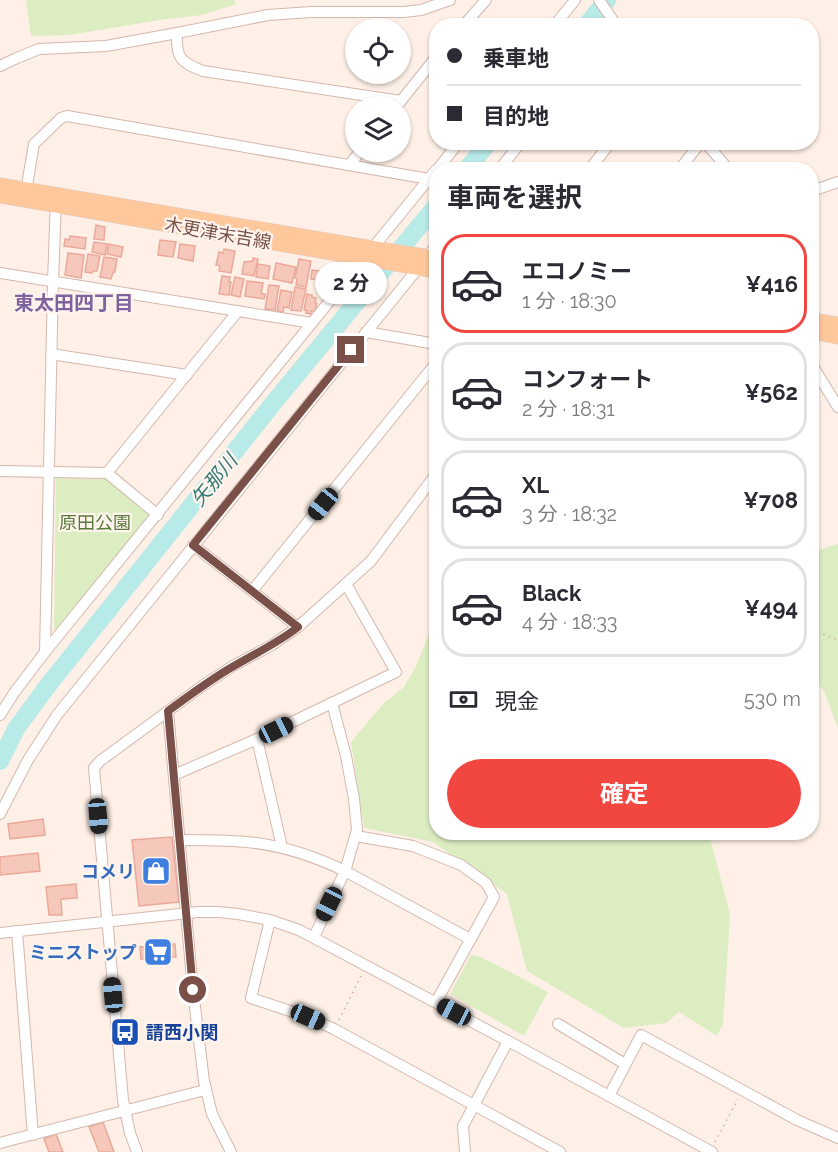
<!DOCTYPE html>
<html lang="ja">
<head>
<meta charset="utf-8">
<style>
  :root { --surface:#fff; --page:#f7f7f7; --text:#2b2b33; --muted:#7c7c81; --line:#e1e1e2; --accent:#f24741 }
  body { margin:0; font-family:Raleway,"Noto Sans JP",sans-serif; background:var(--page); color:var(--text); height:100vh; display:flex; flex-direction:column; font-size:22px; white-space:nowrap }
  * { box-sizing:border-box; margin:0 }
  p { font-size:20px; color:var(--muted) }
  .icon { flex:none; width:33px; height:33px; fill:none; stroke:currentColor; stroke-width:2; stroke-linecap:round; stroke-linejoin:round }
  .map { position:relative; flex:1; overflow:hidden }
  .drawer { position:absolute; left:429px; top:162px; width:390px; height:678px; display:flex; flex-direction:column; background:var(--surface); border-radius:24px; box-shadow:0 2px 4px #0004 }
  .drawer>* { flex:none }
  .banner { position:absolute; left:429px; top:18px; width:390px; height:132px; border-radius:24px; box-shadow:0 2px 4px #0004; display:grid; align-content:center; height:132px; padding:0 18px; background:var(--surface) }
  .controls { position:absolute; left:345px; top:18px; display:grid; gap:12px }
  .controls a { display:grid; place-items:center; width:66px; height:66px; border-radius:50%; background:var(--surface); box-shadow:0 2px 4px #0004; font-size:30px }
  .end { position:absolute; width:27px; height:27px; margin:-14px; border:8px solid #7a5048; background:#fff; box-shadow:0 0 0 3px #fff }
  .from { border-radius:50% }
  .bubble { position:absolute; height:42px; border-radius:21px; background:var(--surface); box-shadow:0 2px 4px #0004; font-size:20px; font-weight:700; line-height:42px; text-align:center }
  .car { position:absolute; width:18px; height:36px; margin:-18px -9px; border-radius:8px; box-shadow:0 0 4px 2px #0007; background:linear-gradient(#222 24%,#8ab4d8 0 40%,#222 0 76%,#8ab4d8 0 86%,#222 0) }
  .banner b { display:flex; align-items:center; gap:21px; height:57px; font-size:22px }
  .banner b+b { border-top:2px solid var(--line) }
  .banner i { width:15px; height:15px; background:var(--text) }
  ul { padding:0; list-style:none }
  li { display:flex; align-items:center; gap:18px; height:99px; margin:0 12px 9px; padding:0 6px; border:3px solid var(--line); border-radius:24px }
  li div { flex:1 }
  li b { display:block; font-size:22px }
  li em { font-style:normal; font-weight:700 }
  li.on { border-color:var(--accent) }
  li>.icon { width:54px; height:54px; stroke-width:1.5 }
  h2 { padding:0 18px; font-size:27px; line-height:72px }
  .pay { display:flex; align-items:center; gap:15px; height:66px; padding:0 18px; font-size:22px }
  .pay p { margin-inline-start:auto }
  .cta { display:flex; gap:12px; margin-top:auto; padding:12px 18px }
  .cta a { flex:1; height:69px; border-radius:36px; background:var(--accent); color:#fff; font-size:24px; font-weight:700; line-height:69px; text-align:center }
  .map>svg:first-child { display:block }
  .green { fill:#dcedc2 }
  .lines { fill:none; stroke-linecap:round; stroke-linejoin:round }
  .river { stroke:#b8eae8; stroke-width:18 }
  .building { fill:#f6c7bb; stroke:#eaa99a; stroke-width:1.5 }
  .minor-casing { stroke:#d4b7ad; stroke-width:12 }
  .major-casing { stroke:#dacecc; stroke-width:15 }
  .path { stroke:#dbaa9d; stroke-width:1.5; stroke-dasharray:1.5 4.5; stroke-linecap:butt }
  .minor { stroke:#fff; stroke-width:10 }
  .major { stroke:#ffc79c; stroke-width:14 }
  .route { stroke:#7a5048; stroke-width:8 }
  .labels { text-anchor:middle; dominant-baseline:central; stroke-width:4.5; stroke-linejoin:round; paint-order:stroke }
  .street-label { font-size:18px; fill:#7a5048; stroke:#fff5ee }
  .park-label { font-size:18px; fill:#5a7a3c; stroke:#fff5ee }
  .shop-label { font-size:18px; font-weight:bold; fill:#366cbe; stroke:#fff5ee; text-anchor:end }
  .transit-label { font-size:18px; font-weight:bold; fill:#164399; stroke:#fff5ee; text-anchor:start }
  .neighbourhood-label { font-size:20px; font-weight:bold; fill:#7f639e; stroke:#fff5ee }
  .water-label { font-size:20px; font-style:italic; fill:#377977; stroke:#fff5ee }
</style>
</head>
<body>
<div class="map">
<svg width="838" height="1152" viewBox="0 0 838 1152">
  <rect width="100%" height="100%" fill="#fef0e6"/>
  <g class="green">
    <path d="M26 0H234L236 4 202 15 166 19 69 35 31 36Z"/>
    <path d="M58 478 105 479 151 513 150 518 57 630 54 628 56 479Z"/>
    <path d="M838 544V728L824 691 812 678V552Z"/>
    <path d="M436 623V832H585L587 837 623 832H704L710 837 730 915 723 1024 717 1036 679 1012 666 1023 624 1028 527 971 507 894 433 842 364 828 351 742 384 703 404 687 415 668 433 625Z"/>
    <path d="M471 955 481 957 548 992 524 1036 450 994Z"/>
  </g>
  <g class="lines">
    <g class="river">
      <path d="M586 26 607 0"/>
      <path d="M466 170 489 142"/>
      <path d="M0 761 16 729 46 688 275 401 436 206"/>
    </g>
  </g>
  <g class="building">
    <path d="M96 225 105 227 104 240 94 239Z"/>
    <path d="M70 236 86 238 85 249 64 246 65 239 69 240Z"/>
    <path d="M160 240 176 242 173 257 158 255Z"/>
    <path d="M94 242 107 244 105 255 92 252Z"/>
    <path d="M109 244 123 247 121 257 107 254Z"/>
    <path d="M180 244 195 246 193 261 178 258Z"/>
    <path d="M224 249 235 251 231 273 219 271 220 266 216 265 219 252 223 253Z"/>
    <path d="M68 253 84 255 81 278 65 275Z"/>
    <path d="M88 254 100 256 97 271H93L92 273 85 272Z"/>
    <path d="M104 257 117 259 115 272H113L111 279 100 277Z"/>
    <path d="M253 258 258 259 254 276 242 274 244 262 253 261Z"/>
    <path d="M299 259 311 261 306 287 296 285 297 279 295 278Z"/>
    <path d="M276 263 296 267 292 283 273 279Z"/>
    <path d="M258 264 270 266 268 279 256 277Z"/>
    <path d="M312 270 327 272 326 281 311 279Z"/>
    <path d="M222 276 230 277 229 282H231L229 295 219 294Z"/>
    <path d="M235 277 244 279 240 297 231 295Z"/>
    <path d="M247 281 263 283 261 293 265 294 264 299 245 296Z"/>
    <path d="M269 285 279 286 275 310 265 309Z"/>
    <path d="M295 287 306 289 301 311 291 310Z"/>
    <path d="M281 290 292 292 289 308 284 307 283 312 277 311Z"/>
    <path d="M307 294 312 295V297L316 298 315 303H317L315 311H311V314L306 313 307 311 304 310Z"/>
    <path d="M43 819 45 835 10 839 8 824Z"/>
    <path d="M172 837 179 902 139 906 132 840Z"/>
    <path d="M38 853 40 871 0 875V857Z"/>
    <path d="M76 884 77 898 61 899 62 915H49L46 887Z"/>
    <path d="M175 944 176 957 141 959 140 947Z"/>
    <path d="M103 1122 114 1152H99L89 1127Z"/>
    <path d="M56 1134 63 1152H49L44 1139Z"/>
  </g>
  <g class="lines">
    <g class="minor-casing">
      <g id="minor">
        <path d="M599 0 617 26"/>
        <path d="M463 26 486 0"/>
        <path d="M554 26 575 0"/>
        <path d="M177 33C176 58 180 62 203 71L401 101"/>
        <path d="M0 66 17 58 39 49 106 46 177 33 268 15 311 12H404L421 10 450 0"/>
        <path d="M397 106 436 57"/>
        <path d="M705 142 729 170"/>
        <path d="M349 165 360 152"/>
        <path d="M437 170 459 142"/>
        <path d="M499 170 521 142"/>
        <path d="M589 170 611 142"/>
        <path d="M679 170 701 142"/>
        <path d="M812 191 838 182"/>
        <path d="M25 197 34 144 61 118 67 116 429 179"/>
        <path d="M0 273 312 323"/>
        <path d="M366 332 436 344"/>
        <path d="M51 354 187 375"/>
        <path d="M812 365 838 407"/>
        <path d="M0 471 107 473 158 515"/>
        <path d="M107 473 238 311"/>
        <path d="M193 545 298 627"/>
        <path d="M252 591 436 363"/>
        <path d="M45 652 53 282 56 198"/>
        <path d="M168 711 193 991 204 1081 212 1114 231 1152"/>
        <path d="M0 715 14 693 45 652 436 170"/>
        <path d="M257 739 282 847"/>
        <path d="M174 775 257 739 396 672 346 584"/>
        <path d="M0 814 28 760 57 715 436 246"/>
        <path d="M356 836 413 846 461 865 486 883 494 897 436 1002"/>
        <path d="M180 840C202 840 224 840 246 842 281 845 314 856 345 871L470 939"/>
        <path d="M270 920 251 998 308 1017 334 1029 560 1152"/>
        <path d="M17 931 33 1135"/>
        <path d="M0 933 198 912H218L238 914 270 920 299 930 508 1041 712 1152"/>
        <path d="M314 937 345 871 357 830 354 799 346 756 332 703"/>
        <path d="M558 1024 625 1064"/>
        <path d="M609 1096 641 1035 797 1120 838 1138"/>
        <path d="M0 1143 205 1090"/>
        <path d="M137 1152 130 1133 123 1100 94 768 100 761 205 684 233 666 272 645 298 627 371 561 436 474"/>
        <path d="M465 1152 463 1126 508 1041"/>
      </g>
    </g>
    <g class="major-casing">
      <g id="major">
        <path d="M0 185 373 248 436 258"/>
        <path d="M0 196 436 271"/>
        <path d="M812 320 838 324"/>
        <path d="M812 332 838 337"/>
      </g>
    </g>
    <g class="path">
      <path d="M812 630 838 640"/>
      <path d="M339 1020 361 976"/>
      <path d="M715 1142 738 1099"/>
    </g>
    <use href="#minor" class="minor"/>
    <use href="#major" class="major"/>
  </g>
  <g class="lines">
    <path class="route" d="M193 990 168 711C190 695 211 679 234 666 256 653 278 643 298 627L193 545 351 350"/>
  </g>
  <defs>
    <g id="shop-square" transform="scale(1.5)"><rect x="-9" y="-9" width="18" height="18" rx="4" fill="#3f7fe0" stroke="#fff5ee"/><path d="M-5-2.5h2.3a2.7 3.5 0 0 1 5.4 0H5L5.5 6h-11ZM-1.5-2.5h3a1.5 2.3 0 0 0-3 0Z" fill="#fff"/></g>
    <g id="supermarket-square" transform="scale(1.5)"><rect x="-9" y="-9" width="18" height="18" rx="4" fill="#3f7fe0" stroke="#fff5ee"/><path d="M-6-5.5h2.5l.6 2H6L4.5 2H-2.5L-4.4-4H-6ZM-1.5 3.2a1.3 1.3 0 1 0 .1 0ZM3 3.2a1.3 1.3 0 1 0 .1 0Z" fill="#fff"/></g>
    <g id="bus-square" transform="scale(1.5)"><rect x="-9" y="-9" width="18" height="18" rx="4" fill="#1a4fb4" stroke="#fff5ee"/><path d="M-5-6H5V4H4V6H2V4H-2V6H-4V4H-5ZM-3.5-4V0h7V-4ZM-3.5 1.2v1.5H-2V1.2ZM2 1.2v1.5H3.5V1.2Z" fill="#fff"/></g>
  </defs>
  <g fill-rule="evenodd">
    <use href="#shop-square" x="156" y="871"/>
    <use href="#supermarket-square" x="158" y="952"/>
    <use href="#bus-square" x="125" y="1032"/>
  </g>
  <g class="labels">
    <g class="street-label">
      <text transform="translate(218 233) rotate(10)">木更津末吉線</text>
    </g>
    <g class="park-label">
      <text x="95" y="522">原田公園</text>
    </g>
    <g class="shop-label">
      <text x="135" y="871">コメリ</text>
      <text x="137" y="952">ミニストップ</text>
    </g>
    <g class="transit-label">
      <text x="146" y="1032">請西小関</text>
    </g>
    <g class="neighbourhood-label">
      <text x="74" y="303">東太田四丁目</text>
    </g>
    <g class="water-label">
      <text transform="translate(214 480) rotate(-51)">矢那川</text>
    </g>
  </g>
</svg>
<div class="controls">
<a><svg class="icon" aria-label="locate" viewBox="0 0 24 24"><circle cx="12" cy="12" r="6"/><path d="M12 2v4M12 18v4M2 12h4M18 12h4"/></svg></a>
<a><svg class="icon" aria-label="layers" viewBox="0 0 24 24"><path d="M12 4l9 5-9 5-9-5zM3 14l9 5 9-5"/></svg></a>
</div>
<i class="end from" style="left:193px;top:990px"></i>
<i class="end" style="left:351px;top:350px"></i>
<div class="bubble" style="left:315px;top:262px;width:72px">2 分</div>
<i class="car" style="left:323px;top:504px;rotate:219deg"></i>
<i class="car" style="left:276px;top:730px;rotate:64deg"></i>
<i class="car" style="left:98px;top:816px;rotate:175deg"></i>
<i class="car" style="left:329px;top:904px;rotate:206deg"></i>
<i class="car" style="left:113px;top:995px;rotate:355deg"></i>
<i class="car" style="left:454px;top:1012px;rotate:298deg"></i>
<i class="car" style="left:308px;top:1017px;rotate:114deg"></i>
<div class="banner">
<b><i class="from"></i>乗車地</b>
<b><i></i>目的地</b>
</div>
<section class="drawer">
<h2>車両を選択</h2>
<ul>
<li class="on"><svg class="icon" aria-label="car" viewBox="0 0 24 24"><path d="M5 17H2v-5l4-1 3-4h7l3 4 3 1v5h-3M9 17h6M6 11h13"/><circle cx="7" cy="17" r="2"/><circle cx="17" cy="17" r="2"/></svg><div><b>エコノミー</b><p>1 分 · 18:30</p></div><em>¥416</em></li>
<li><svg class="icon" aria-label="car" viewBox="0 0 24 24"><path d="M5 17H2v-5l4-1 3-4h7l3 4 3 1v5h-3M9 17h6M6 11h13"/><circle cx="7" cy="17" r="2"/><circle cx="17" cy="17" r="2"/></svg><div><b>コンフォート</b><p>2 分 · 18:31</p></div><em>¥562</em></li>
<li><svg class="icon" aria-label="car" viewBox="0 0 24 24"><path d="M5 17H2v-5l4-1 3-4h7l3 4 3 1v5h-3M9 17h6M6 11h13"/><circle cx="7" cy="17" r="2"/><circle cx="17" cy="17" r="2"/></svg><div><b>XL</b><p>3 分 · 18:32</p></div><em>¥708</em></li>
<li><svg class="icon" aria-label="car" viewBox="0 0 24 24"><path d="M5 17H2v-5l4-1 3-4h7l3 4 3 1v5h-3M9 17h6M6 11h13"/><circle cx="7" cy="17" r="2"/><circle cx="17" cy="17" r="2"/></svg><div><b>Black</b><p>4 分 · 18:33</p></div><em>¥494</em></li>
</ul>
<div class="pay"><svg class="icon" aria-label="cash" viewBox="0 0 24 24"><path d="M3 7h18v10H3z"/><circle cx="12" cy="12" r="2"/></svg>現金<p>530 m</p></div>
<div class="cta"><a>確定</a></div>
</section>
</div>
</body>
</html>
